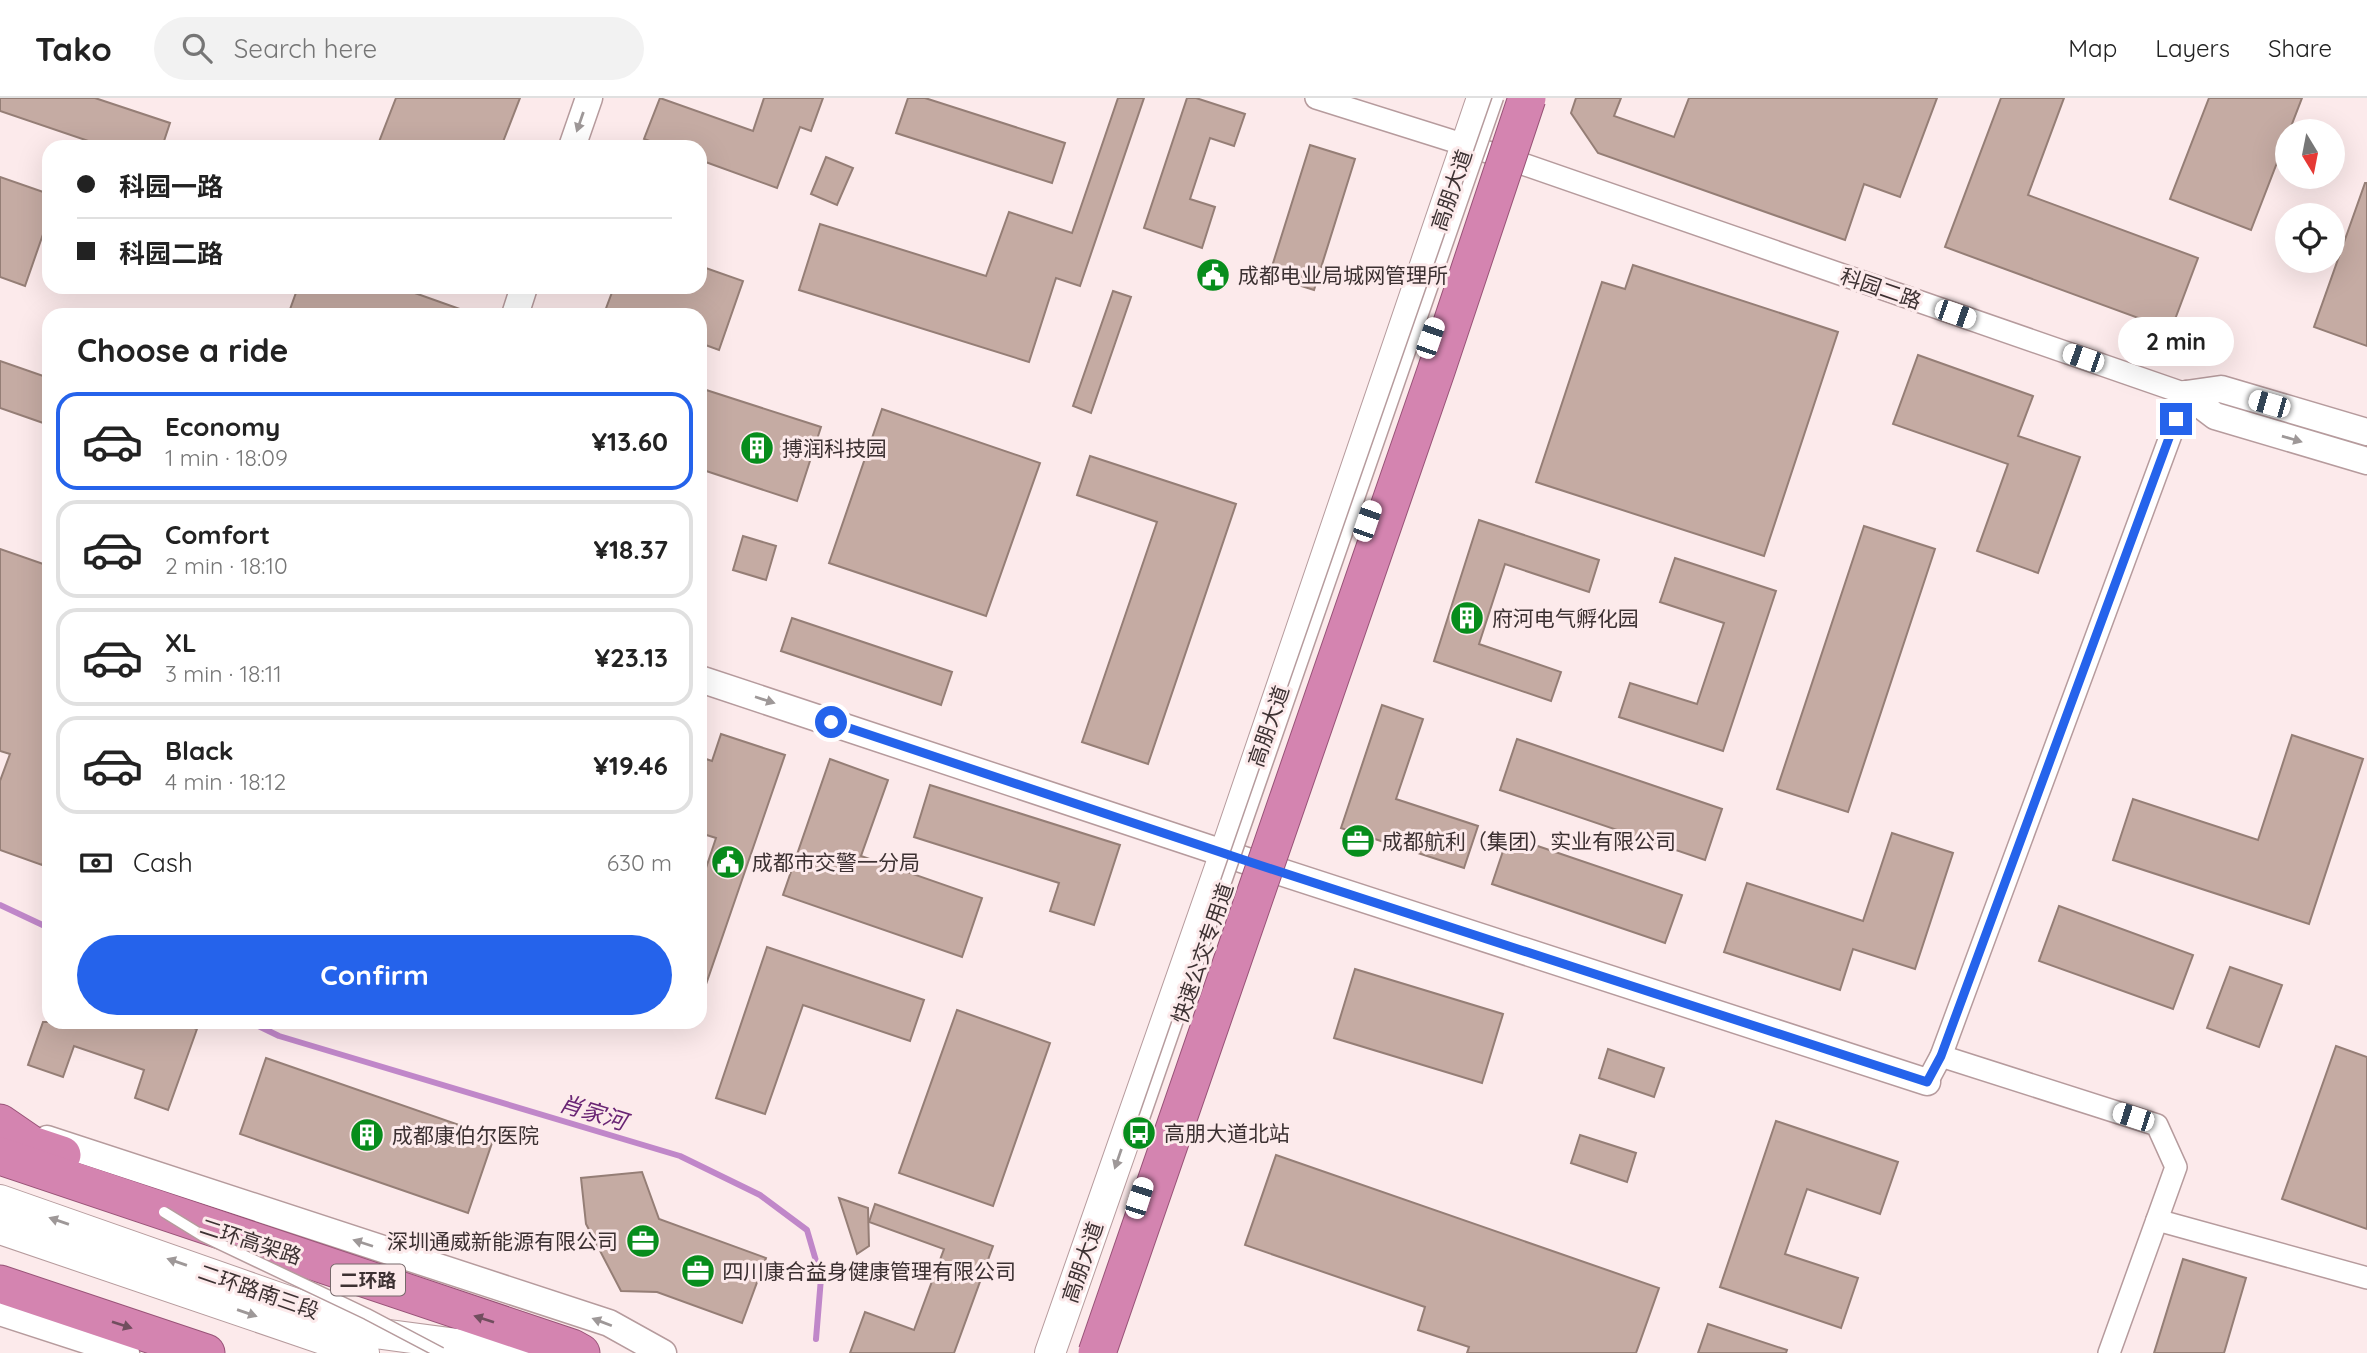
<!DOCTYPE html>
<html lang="en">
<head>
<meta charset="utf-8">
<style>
  :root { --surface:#fff; --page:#f2f2f2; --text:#222; --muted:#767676; --line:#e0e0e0; --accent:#2563eb }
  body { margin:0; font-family:Quicksand,"Noto Sans SC",sans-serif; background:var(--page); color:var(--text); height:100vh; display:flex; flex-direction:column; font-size:26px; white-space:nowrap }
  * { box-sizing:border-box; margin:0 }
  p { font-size:23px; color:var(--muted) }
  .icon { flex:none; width:38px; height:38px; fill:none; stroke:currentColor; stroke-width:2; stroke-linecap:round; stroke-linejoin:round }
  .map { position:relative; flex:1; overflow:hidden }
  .side { position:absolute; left:42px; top:210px; width:665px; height:721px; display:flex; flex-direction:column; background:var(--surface); border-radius:21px; box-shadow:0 7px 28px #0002 }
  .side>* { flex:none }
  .banner { position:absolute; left:42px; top:42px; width:665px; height:154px; border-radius:21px; box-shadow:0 7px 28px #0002; display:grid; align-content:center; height:154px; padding:0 35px; background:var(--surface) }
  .needle { width:46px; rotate:170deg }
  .fabs { position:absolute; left:2275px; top:21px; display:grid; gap:14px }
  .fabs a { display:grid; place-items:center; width:70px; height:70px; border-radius:50%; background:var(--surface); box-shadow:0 7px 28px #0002; font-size:35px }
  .end { position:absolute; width:32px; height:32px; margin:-16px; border:9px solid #2563eb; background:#fff; box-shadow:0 0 0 4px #fff }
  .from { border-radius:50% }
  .bubble { position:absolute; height:49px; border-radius:24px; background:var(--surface); box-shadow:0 7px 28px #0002; font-size:23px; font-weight:700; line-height:49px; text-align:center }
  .car { position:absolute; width:21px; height:42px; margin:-21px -10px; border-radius:9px; box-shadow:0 0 5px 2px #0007; background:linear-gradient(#fff 24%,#345 0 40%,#fff 0 76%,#345 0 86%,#fff 0) }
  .banner b { display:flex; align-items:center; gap:24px; height:66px; font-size:26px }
  .banner b+b { border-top:2px solid var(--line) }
  .banner i { width:18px; height:18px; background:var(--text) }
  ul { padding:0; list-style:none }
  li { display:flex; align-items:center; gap:21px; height:98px; margin:0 14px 10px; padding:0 21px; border:4px solid var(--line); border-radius:21px }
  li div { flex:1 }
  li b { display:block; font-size:26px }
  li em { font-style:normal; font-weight:700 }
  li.current { border-color:var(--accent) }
  li>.icon { width:63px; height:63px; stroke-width:1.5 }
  h2 { padding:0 35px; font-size:32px; line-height:84px }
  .pay { display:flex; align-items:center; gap:18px; height:77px; padding:0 35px; font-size:26px }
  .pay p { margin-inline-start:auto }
  .action { display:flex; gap:14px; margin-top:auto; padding:14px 35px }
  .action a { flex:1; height:80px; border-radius:42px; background:var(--accent); color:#fff; font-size:28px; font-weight:700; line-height:80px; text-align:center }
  header { display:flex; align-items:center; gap:42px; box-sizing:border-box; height:98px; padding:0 35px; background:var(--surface); border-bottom:2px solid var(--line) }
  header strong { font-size:33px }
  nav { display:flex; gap:38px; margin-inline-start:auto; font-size:24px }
  .search { width:490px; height:63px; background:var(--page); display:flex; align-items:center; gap:18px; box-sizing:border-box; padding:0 24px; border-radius:38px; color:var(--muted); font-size:26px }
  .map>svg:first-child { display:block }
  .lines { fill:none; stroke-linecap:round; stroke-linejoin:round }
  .stream { stroke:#c087c9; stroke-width:6 }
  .building { fill:#c5aba3; stroke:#957e76; stroke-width:2 }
  .minor-casing { stroke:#b69b9d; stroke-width:24 }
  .tertiary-casing { stroke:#b69b9d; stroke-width:29 }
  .secondary-casing { stroke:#b69b9d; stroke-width:32 }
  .trunk-casing { stroke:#985377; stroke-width:39 }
  .minor { stroke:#fff; stroke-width:21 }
  .tertiary { stroke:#fff; stroke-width:26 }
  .secondary { stroke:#fff; stroke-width:30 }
  .trunk { stroke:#d484b0; stroke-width:37 }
  .service-bridge-casing { stroke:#b69b9d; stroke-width:13; stroke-linecap:butt }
  .trunk-bridge-casing { stroke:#985377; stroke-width:39; stroke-linecap:butt }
  .service-bridge { stroke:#fff; stroke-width:10 }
  .trunk-bridge { stroke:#d484b0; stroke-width:37 }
  .oneway { fill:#9e9898 }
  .oneway2 { fill:#714e5e }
  .route { stroke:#2563eb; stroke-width:9 }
  .labels { text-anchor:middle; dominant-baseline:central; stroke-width:6; stroke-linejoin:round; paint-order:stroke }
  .shield { fill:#fceaeb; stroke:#76686a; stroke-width:2 }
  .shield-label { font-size:19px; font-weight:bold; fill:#3c3132 }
  .street-label { font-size:21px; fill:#3c3132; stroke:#fceaeb }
  .poi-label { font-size:21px; fill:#3c3132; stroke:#fceaeb; text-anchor:start }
  .water-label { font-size:23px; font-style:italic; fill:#692474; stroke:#fceaeb }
</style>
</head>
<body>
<header>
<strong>Tako</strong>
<div class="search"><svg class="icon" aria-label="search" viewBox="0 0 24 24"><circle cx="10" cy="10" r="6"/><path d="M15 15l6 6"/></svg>Search here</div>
<nav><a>Map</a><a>Layers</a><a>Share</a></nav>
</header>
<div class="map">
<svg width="2367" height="1255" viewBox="0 0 2367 1255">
  <rect width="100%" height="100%" fill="#fceaeb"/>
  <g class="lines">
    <g class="stream">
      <path d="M0 807 49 830"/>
      <path d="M250 924 279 938 680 1058 760 1097 807 1132 821 1180 816 1241"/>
    </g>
  </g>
  <g class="building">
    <path d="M0 0H95L170 25 162 49H106L0 13Z"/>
    <path d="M396 0H520L501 49H377Z"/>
    <path d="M660 0 753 33 764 0H823L811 33 800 29 777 90 700 62V49H666L644 41Z"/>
    <path d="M908 0H925L1065 45 1052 85 896 35Z"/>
    <path d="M1118 0H1144L1080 188 1056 180 1029 264 799 192 820 126 986 178 1009 114 1072 135Z"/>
    <path d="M1187 0H1196L1245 16 1234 48 1210 40 1190 101 1215 109 1202 150 1144 130Z"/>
    <path d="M1576 0H1621L1614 18 1674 39 1689 0H1937L1900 99 1864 86 1845 142 1598 55 1571 15Z"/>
    <path d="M2001 0H2064L2028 97 2198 160 2171 232 1945 149Z"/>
    <path d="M2209 0H2302L2251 132 2170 101Z"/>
    <path d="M1310 47 1355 61 1314 192 1269 178Z"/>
    <path d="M826 59 853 70 837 107 811 96Z"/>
    <path d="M0 79 49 96V119L25 188 0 179Z"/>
    <path d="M2365 85H2367V248L2314 229Z"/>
    <path d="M1633 167 1838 234 1764 458 1536 384 1602 184 1625 191Z"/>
    <path d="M700 168 743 183 719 252 700 245V217H618L605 213 614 189H700Z"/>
    <path d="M298 189H398L471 215V217H288Z"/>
    <path d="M1113 193 1131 199 1091 315 1073 308Z"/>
    <path d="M1918 257 2033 298 2018 338 2080 359 2038 475 1977 453 2008 366 1893 326Z"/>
    <path d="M0 263 49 280V327L0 310Z"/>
    <path d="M700 290 821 329 797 403 700 371Z"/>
    <path d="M882 311 1040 365 986 518 829 465Z"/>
    <path d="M1090 358 1236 406 1148 666 1082 644 1157 424 1077 397Z"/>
    <path d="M1479 422 1599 462 1589 494 1505 466 1479 546 1561 574 1551 603 1434 563Z"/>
    <path d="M1864 428 1935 451 1848 714 1777 691Z"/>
    <path d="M743 438 776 448 766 482 733 472Z"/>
    <path d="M0 451 49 468V748L42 767 0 752V683L10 656 0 653Z"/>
    <path d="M1675 460 1776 493 1723 653 1619 619 1630 585 1697 606 1724 525 1660 504Z"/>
    <path d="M792 520 952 574 941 607 781 553Z"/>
    <path d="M1382 607 1423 621 1396 701 1478 728 1464 770 1341 730Z"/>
    <path d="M721 636 785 657 703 895H700V788L716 740 700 735V659L712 663Z"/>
    <path d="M2292 637 2363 661 2309 826 2113 762 2133 701 2258 742Z"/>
    <path d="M1517 641 1722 711 1705 762 1500 692Z"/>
    <path d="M830 661 888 682 861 758 982 800 962 859 783 797Z"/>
    <path d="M930 687 1120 747 1094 827 1050 813 1059 785 914 739Z"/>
    <path d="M1892 735 1953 755 1915 871 1853 851 1840 892 1724 854 1747 785 1863 823Z"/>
    <path d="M1508 738 1682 797 1665 845 1492 786Z"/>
    <path d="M2059 808 2193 857 2173 911 2039 863Z"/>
    <path d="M767 849 924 902 910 943 803 907 765 1016 716 1000Z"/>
    <path d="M2230 869 2282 887 2259 949 2207 930Z"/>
    <path d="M1355 871 1503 916 1482 985 1334 940Z"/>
    <path d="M957 912 1050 945 993 1108 899 1075Z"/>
    <path d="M43 924H175L197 931 168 1012 135 1000 144 972 74 948 63 979 28 967Z"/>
    <path d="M2336 948 2367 959V1131L2282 1101Z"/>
    <path d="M1608 951 1664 970 1654 999 1599 980Z"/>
    <path d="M266 960 494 1039 468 1115 240 1036Z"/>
    <path d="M1776 1023 1898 1064 1880 1116 1807 1091 1785 1156 1858 1180 1841 1230 1720 1189Z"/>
    <path d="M1580 1037 1636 1055 1627 1084 1571 1065Z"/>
    <path d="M1276 1057 1659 1190 1636 1255H1467L1469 1249 1418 1232 1425 1209 1245 1147Z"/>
    <path d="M642 1074 659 1121 766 1160 742 1225 657 1194 621 1193 586 1126 581 1080Z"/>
    <path d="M839 1100 868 1110 869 1148 857 1156Z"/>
    <path d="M875 1106 993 1148 954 1255H850L865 1214 914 1232 944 1151 869 1124Z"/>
    <path d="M2183 1161 2246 1180 2224 1255H2154Z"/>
    <path d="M1708 1226 1787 1252 1786 1255H1698Z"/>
  </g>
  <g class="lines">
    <g class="minor-casing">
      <g id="minor">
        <path d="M1316 0 1494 56 2186 296 1941 958 1927 984"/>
        <path d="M1941 958 2157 1027 2176 1069 2109 1255"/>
        <path d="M2157 1122 2367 1180"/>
      </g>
    </g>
    <g class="tertiary-casing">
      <g id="tertiary">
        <path d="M572 49 589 0"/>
        <path d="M515 217 524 189"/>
        <path d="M2186 296 2215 318 2367 363"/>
        <path d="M2186 296 2221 291 2367 334"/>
        <path d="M700 581 1250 764 1927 984"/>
        <path d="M47 1041 609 1225 663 1255"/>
        <path d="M0 1214 126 1255"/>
      </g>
    </g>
    <g class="secondary-casing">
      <g id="secondary">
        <path d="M0 1102 382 1236 525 1255"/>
        <path d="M0 1131 364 1255"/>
        <path d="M1050 1255 1225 755 1482 0"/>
      </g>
    </g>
    <g class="trunk-casing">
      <g id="trunk">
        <path d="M0 1025 32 1047 62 1057"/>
        <path d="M0 1058 572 1250 581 1255"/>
        <path d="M0 1186 206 1255"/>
      </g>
    </g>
    <use href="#minor" class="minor"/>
    <use href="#tertiary" class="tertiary"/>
    <use href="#secondary" class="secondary"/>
    <use href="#trunk" class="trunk"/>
    <g class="service-bridge-casing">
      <g id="service-bridge">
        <path d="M1139 1035 1498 0"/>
        <path d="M164 1114 203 1138 367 1216 441 1255"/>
      </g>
    </g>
    <g class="trunk-bridge-casing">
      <path id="trunk-bridge" d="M1097 1255 1436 273 1527 0"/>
    </g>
    <use href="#service-bridge" class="service-bridge"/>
    <use href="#trunk-bridge" class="trunk-bridge"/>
  </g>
  <defs><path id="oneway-solid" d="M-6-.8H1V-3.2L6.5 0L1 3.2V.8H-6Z" transform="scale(1.75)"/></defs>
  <g class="oneway">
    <use href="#oneway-solid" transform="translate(580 24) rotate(109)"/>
    <use href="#oneway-solid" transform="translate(2292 341) rotate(16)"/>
    <use href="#oneway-solid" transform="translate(765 602) rotate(18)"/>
    <use href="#oneway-solid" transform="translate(1118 1061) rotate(109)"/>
    <use href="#oneway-solid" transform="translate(59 1123) rotate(-161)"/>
    <use href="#oneway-solid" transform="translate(363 1145) rotate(-162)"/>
    <use href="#oneway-solid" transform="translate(177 1164) rotate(-161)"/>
    <use href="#oneway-solid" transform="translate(247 1215) rotate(19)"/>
    <use href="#oneway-solid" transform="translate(602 1224) rotate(-159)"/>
  </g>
  <g class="oneway2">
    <use href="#oneway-solid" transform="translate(484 1221) rotate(-162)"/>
    <use href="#oneway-solid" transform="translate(122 1227) rotate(18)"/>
  </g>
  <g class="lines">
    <path class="route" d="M831 624 1250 764 1927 984 1941 958 2176 321"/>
  </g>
  <defs>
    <g id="civic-disc" transform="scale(1.75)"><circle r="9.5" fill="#078d1c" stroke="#fceaeb"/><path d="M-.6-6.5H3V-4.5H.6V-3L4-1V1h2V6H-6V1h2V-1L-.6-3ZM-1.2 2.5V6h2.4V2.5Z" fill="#fff"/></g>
    <g id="building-disc" transform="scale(1.75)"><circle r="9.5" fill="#078d1c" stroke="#fceaeb"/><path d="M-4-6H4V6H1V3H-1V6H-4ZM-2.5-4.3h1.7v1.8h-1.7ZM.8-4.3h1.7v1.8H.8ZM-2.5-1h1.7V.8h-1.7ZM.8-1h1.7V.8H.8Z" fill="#fff"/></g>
    <g id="office-disc" transform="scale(1.75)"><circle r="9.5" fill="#078d1c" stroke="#fceaeb"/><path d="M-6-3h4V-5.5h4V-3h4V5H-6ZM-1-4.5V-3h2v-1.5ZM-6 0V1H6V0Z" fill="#fff"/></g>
    <g id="bus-disc" transform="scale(1.75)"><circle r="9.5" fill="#078d1c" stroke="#fceaeb"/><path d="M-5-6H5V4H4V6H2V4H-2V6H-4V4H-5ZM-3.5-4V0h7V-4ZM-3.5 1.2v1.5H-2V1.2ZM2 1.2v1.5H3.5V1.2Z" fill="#fff"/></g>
  </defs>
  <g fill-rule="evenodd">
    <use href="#civic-disc" x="1213" y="177"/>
    <use href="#building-disc" x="757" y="350"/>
    <use href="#building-disc" x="1467" y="520"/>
    <use href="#office-disc" x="1358" y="743"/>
    <use href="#civic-disc" x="728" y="764"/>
    <use href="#bus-disc" x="1139" y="1035"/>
    <use href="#building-disc" x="367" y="1037"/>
    <use href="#office-disc" x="643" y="1143"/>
    <use href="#office-disc" x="698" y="1173"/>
  </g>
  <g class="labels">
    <rect class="shield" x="331" y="1166.5" width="74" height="31" rx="5"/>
    <g class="shield-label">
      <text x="368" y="1182">二环路</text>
    </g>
    <g class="street-label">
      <text transform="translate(1451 92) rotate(-71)">高朋大道</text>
      <text transform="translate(1881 190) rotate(19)">科园二路</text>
      <text transform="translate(1268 628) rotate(-71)">高朋大道</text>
      <text transform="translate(1202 855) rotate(-71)">快速公交专用道</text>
      <text transform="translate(251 1143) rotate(18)">二环高架路</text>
      <text transform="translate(1082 1164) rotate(-71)">高朋大道</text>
      <text transform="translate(259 1193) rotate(19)">二环路南三段</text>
    </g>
    <g class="poi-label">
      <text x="1238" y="177">成都电业局城网管理所</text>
      <text x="782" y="350">搏润科技园</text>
      <text x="1492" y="520">府河电气孵化园</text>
      <text x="1382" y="743">成都航利（集团）实业有限公司</text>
      <text x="752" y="764">成都市交警一分局</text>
      <text x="1164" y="1035">高朋大道北站</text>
      <text x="392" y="1037">成都康伯尔医院</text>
      <text x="618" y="1143" text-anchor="end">深圳通威新能源有限公司</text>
      <text x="722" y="1173">四川康合益身健康管理有限公司</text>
    </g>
    <g class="water-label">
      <text transform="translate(593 1014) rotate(17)">肖家河</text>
    </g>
  </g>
</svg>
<div class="fabs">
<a><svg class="needle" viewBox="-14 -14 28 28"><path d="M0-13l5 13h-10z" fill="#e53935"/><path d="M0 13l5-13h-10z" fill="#767676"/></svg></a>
<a><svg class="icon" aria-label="locate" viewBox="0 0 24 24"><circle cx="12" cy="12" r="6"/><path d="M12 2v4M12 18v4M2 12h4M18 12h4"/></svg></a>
</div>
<i class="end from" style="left:831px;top:624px"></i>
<i class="end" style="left:2176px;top:321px"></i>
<div class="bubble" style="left:2118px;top:219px;width:116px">2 min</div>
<i class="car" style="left:1955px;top:216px;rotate:109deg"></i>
<i class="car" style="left:1430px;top:240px;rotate:19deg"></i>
<i class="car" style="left:2083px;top:260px;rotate:289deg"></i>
<i class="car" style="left:2269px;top:306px;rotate:286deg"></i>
<i class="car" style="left:1367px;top:423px;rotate:19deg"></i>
<i class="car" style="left:2133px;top:1019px;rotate:288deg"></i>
<i class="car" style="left:1139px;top:1100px;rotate:18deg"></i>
<div class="banner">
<b><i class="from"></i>科园一路</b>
<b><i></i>科园二路</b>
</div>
<section class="side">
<h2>Choose a ride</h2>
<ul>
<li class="current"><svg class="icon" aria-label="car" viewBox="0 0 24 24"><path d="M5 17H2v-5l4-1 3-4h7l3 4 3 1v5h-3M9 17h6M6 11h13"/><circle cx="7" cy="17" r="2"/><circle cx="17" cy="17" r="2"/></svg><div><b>Economy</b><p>1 min · 18:09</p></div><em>¥13.60</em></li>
<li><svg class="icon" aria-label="car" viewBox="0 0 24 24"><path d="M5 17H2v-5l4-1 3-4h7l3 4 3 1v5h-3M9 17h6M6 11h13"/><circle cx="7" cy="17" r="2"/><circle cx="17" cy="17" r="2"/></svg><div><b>Comfort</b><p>2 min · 18:10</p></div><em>¥18.37</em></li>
<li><svg class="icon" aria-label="car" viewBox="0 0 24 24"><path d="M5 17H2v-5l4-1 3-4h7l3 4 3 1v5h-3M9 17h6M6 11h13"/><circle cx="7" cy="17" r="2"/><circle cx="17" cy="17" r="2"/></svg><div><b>XL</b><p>3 min · 18:11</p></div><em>¥23.13</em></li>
<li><svg class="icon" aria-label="car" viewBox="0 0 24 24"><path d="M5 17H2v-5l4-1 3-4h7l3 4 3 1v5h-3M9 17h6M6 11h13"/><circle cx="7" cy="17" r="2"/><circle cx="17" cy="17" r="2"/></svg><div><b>Black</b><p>4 min · 18:12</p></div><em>¥19.46</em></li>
</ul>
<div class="pay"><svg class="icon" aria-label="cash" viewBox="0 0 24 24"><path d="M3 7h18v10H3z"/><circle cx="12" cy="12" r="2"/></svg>Cash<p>630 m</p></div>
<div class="action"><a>Confirm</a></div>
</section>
</div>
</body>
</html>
